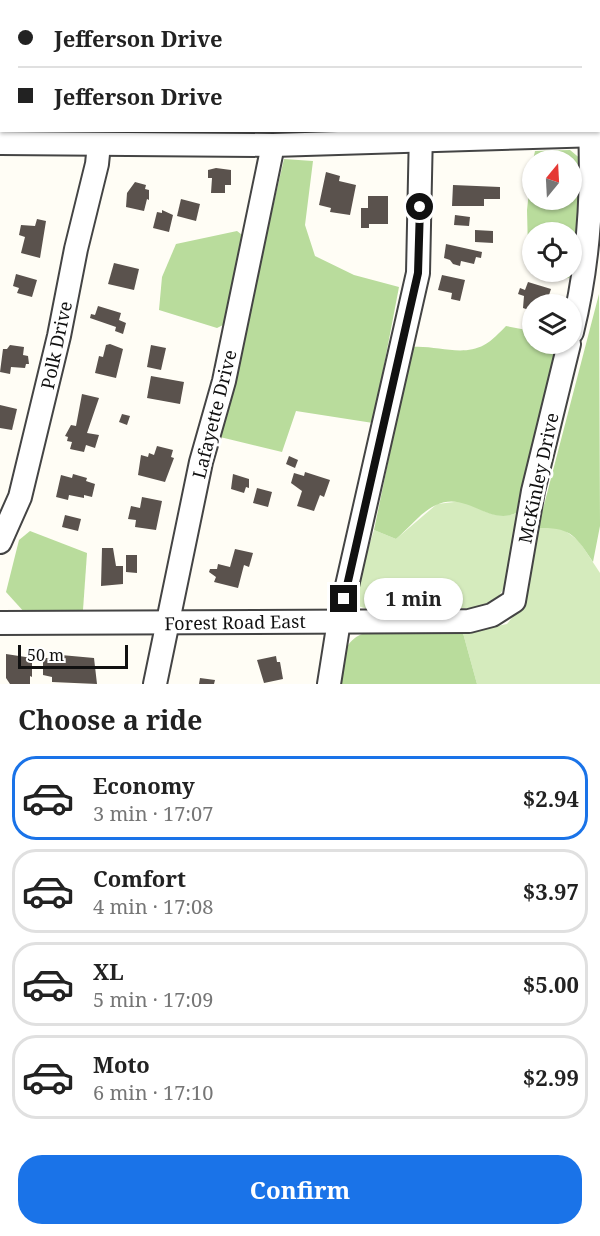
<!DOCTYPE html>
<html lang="en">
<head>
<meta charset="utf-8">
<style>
  :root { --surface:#fff; --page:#f2f2f2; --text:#222; --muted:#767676; --line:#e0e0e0; --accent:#1a73e8 }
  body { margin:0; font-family:"Noto Serif",serif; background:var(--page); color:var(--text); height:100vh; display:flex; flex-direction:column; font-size:22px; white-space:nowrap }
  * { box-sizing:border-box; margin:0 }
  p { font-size:20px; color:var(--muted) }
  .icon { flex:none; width:33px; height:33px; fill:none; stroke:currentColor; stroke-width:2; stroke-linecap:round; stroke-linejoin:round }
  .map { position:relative; height:684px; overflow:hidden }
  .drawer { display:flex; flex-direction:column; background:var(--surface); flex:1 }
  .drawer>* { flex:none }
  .hud { position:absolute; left:0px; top:0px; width:600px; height:132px; box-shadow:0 2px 4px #0004; display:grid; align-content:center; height:132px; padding:0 18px; background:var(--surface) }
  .needle { width:39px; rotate:18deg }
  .buttons { position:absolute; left:522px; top:150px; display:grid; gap:12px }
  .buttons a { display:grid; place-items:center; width:60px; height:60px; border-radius:50%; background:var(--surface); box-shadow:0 2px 4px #0004; font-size:30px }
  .scale { position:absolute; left:18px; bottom:15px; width:110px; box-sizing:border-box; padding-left:6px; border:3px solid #111; border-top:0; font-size:16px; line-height:21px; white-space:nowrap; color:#111; -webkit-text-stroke:4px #fff; paint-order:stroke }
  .end { position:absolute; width:27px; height:27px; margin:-14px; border:8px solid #111; background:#fff; box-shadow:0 0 0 3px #fff }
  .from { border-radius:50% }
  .bubble { position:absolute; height:42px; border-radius:21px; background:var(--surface); box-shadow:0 2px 4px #0004; font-size:20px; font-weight:700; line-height:42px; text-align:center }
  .hud b { display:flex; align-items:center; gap:21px; height:57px; font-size:22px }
  .hud b+b { border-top:2px solid var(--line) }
  .hud i { width:15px; height:15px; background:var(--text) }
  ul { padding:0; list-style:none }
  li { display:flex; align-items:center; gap:18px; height:84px; margin:0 12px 9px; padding:0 6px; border:3px solid var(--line); border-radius:24px }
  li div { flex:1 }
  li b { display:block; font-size:22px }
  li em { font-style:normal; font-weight:700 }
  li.active { border-color:var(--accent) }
  li>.icon { width:54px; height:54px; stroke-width:1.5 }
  h2 { padding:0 18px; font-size:27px; line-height:72px }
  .cta { display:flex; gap:12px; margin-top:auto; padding:12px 18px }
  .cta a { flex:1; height:69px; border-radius:24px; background:var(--accent); color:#fff; font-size:24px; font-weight:700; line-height:69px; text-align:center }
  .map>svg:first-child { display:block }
  .green { fill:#d5ebbd }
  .forest { fill:#b9dc9c }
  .building { fill:#5a524d }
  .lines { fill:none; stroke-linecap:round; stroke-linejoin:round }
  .minor-casing { stroke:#444; stroke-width:26 }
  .minor { stroke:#fff; stroke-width:22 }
  .route { stroke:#111; stroke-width:8 }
  .labels { text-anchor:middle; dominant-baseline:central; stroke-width:6; stroke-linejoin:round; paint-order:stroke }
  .street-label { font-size:18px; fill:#111; stroke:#fff }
</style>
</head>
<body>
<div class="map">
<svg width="600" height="684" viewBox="0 0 600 684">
  <rect width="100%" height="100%" fill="#fffdf5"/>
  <g class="green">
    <path d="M463 501C480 509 500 522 518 512L508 581 499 596 478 608 367 609 355 605 354 593 374 530 396 539 437 504Z"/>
    <path d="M560 527 579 541 600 573V684H477L463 633 507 624 523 604 538 528Z"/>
  </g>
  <g class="forest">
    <path d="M570 150 582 160 574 267 569 278 555 279 542 272H572V232H532V257L528 250 527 210 532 163V200H572V160H533L535 151Z"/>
    <path d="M284 159 313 161 305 225 315 256 354 275 399 287 373 423 296 411 282 452 220 437Z"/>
    <path d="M237 231 246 238 229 322 217 328 159 310 162 277 176 244Z"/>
    <path d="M599 294 600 526 593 562C576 536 571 527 538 528Z"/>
    <path d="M506 326 532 331V344H550L555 351 518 512C490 528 467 490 436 505 422 511 408 529 396 539L374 530 412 347C436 345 462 357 484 345 492 341 500 332 506 326Z"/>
    <path d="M30 531 87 553 83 610 66 615 25 613 6 592 19 540Z"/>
    <path d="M364 633H463L477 684H340C343 661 340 643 364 633Z"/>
  </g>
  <g class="building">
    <path d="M216 168 231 170V185H225V193H211L212 178H208V170Z"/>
    <path d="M326 172 340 176 339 181 356 185 350 215 330 212 331 208 319 205Z"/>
    <path d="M135 182 146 185 145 189 149 190V200L147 199 144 211 126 207 127 193Z"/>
    <path d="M453 185 500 187V199H484V206H452Z"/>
    <path d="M368 196H388V224H369V228H361V208H368Z"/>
    <path d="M181 199 200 204 196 221 177 216Z"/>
    <path d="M162 210 173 215 169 232 153 228 157 212 162 213Z"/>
    <path d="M455 215 470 217 469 226 454 225Z"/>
    <path d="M37 219 46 221 40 258 21 253 25 237 19 235 21 225 35 226Z"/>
    <path d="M475 230 493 231V243L475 242Z"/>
    <path d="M446 244 482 252 481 258 476 257 474 264 461 261 460 266 453 264 450 260 444 258Z"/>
    <path d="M114 263 139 269 134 290 108 284Z"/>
    <path d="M16 274 37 280 32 297 17 293 19 288 13 286Z"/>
    <path d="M442 275 465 280 460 301 451 299 452 293 438 290Z"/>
    <path d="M528 282 551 289 546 304H532V311L523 308 524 296 518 294 520 288 525 290Z"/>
    <path d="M98 306 121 313 119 320 126 323 123 334 115 331 116 327 90 318 91 314 95 315Z"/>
    <path d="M110 344 123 349 116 378 95 373 99 356 103 357 106 345Z"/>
    <path d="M10 345 24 347 23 355 28 356 29 364H26L25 368 11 367 10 374 0 372 3 349H7Z"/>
    <path d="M151 345 166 348 161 370 147 367Z"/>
    <path d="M151 376 184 382 180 404 147 398Z"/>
    <path d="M82 394 99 398 87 433 99 435 95 448 86 445 84 452 70 449 72 442 67 441 68 437 65 436 71 425 76 426Z"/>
    <path d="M0 405 17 409 12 430 0 428Z"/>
    <path d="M122 414 130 416 127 425 119 422Z"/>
    <path d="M157 446 173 450 171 457 174 458 165 482 138 475 141 455 148 457 149 453 154 455Z"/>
    <path d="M289 456 298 460 295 468 286 464Z"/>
    <path d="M305 472 330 480 324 497 320 495 314 511 297 506 302 491 291 483 294 473 304 476Z"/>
    <path d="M73 474 87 478 86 481 95 484 92 497 84 495V498L69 495 68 500 56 497 61 475 72 478Z"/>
    <path d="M233 474 249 479V488L246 487 244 493 231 489Z"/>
    <path d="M257 488 272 492 268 507 253 503Z"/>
    <path d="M142 497 162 501 156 530 135 527 136 520 128 519 131 506 140 508Z"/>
    <path d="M65 515 81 519 78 531 62 527Z"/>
    <path d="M102 548H113L116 566H123V584L101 586Z"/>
    <path d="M235 549 253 553 249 567 244 565 238 588 214 582 216 577 209 572 210 569H217L218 564 230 567Z"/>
    <path d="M126 555H137V573L126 572Z"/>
    <path d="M6 654 32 658V677L30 676V684H10L6 678Z"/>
    <path d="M50 654 94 658 97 684 52 682V677L43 675V658H50Z"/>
    <path d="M276 656 277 662H280L283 679 264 683 257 660Z"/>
    <path d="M200 678 215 680 214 684H199Z"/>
  </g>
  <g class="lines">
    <g class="minor-casing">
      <g id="minor">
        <path d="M395 0 396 2"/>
        <path d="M570 0V2"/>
        <path d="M0 143 273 145 600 135"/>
        <path d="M572 332C588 267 593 198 590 130"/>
        <path d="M0 542 20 497 59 336 76 249 97 164 99 144"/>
        <path d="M0 623 469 621 492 615 514 601 533 491 569 344"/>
        <path d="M155 684 201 462 224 381 273 145"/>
        <path d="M329 684 339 621 418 273 421 130"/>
      </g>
    </g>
    <use href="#minor" class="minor"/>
  </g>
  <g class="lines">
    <path class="route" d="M344 599 418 273 420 207"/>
  </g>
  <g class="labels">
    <g class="street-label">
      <text transform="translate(56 345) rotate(-78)">Polk Drive</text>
      <text transform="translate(214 414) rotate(-76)">Lafayette Drive</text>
      <text transform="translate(538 478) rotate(-78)">McKinley Drive</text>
      <text transform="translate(235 622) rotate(-1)">Forest Road East</text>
    </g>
  </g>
</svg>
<div class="buttons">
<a><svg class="needle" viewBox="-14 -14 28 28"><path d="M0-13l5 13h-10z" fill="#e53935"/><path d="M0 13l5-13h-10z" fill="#767676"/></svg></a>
<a><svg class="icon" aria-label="locate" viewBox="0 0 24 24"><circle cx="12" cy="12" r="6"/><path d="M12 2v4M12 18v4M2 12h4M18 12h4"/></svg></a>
<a><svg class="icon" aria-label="layers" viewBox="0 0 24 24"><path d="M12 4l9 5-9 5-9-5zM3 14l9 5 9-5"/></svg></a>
</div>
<div class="scale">50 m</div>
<i class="end from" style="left:420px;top:207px"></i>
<i class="end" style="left:344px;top:599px"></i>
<div class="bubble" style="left:364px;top:578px;width:99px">1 min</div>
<div class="hud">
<b><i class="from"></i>Jefferson Drive</b>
<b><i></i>Jefferson Drive</b>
</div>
</div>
<section class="drawer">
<h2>Choose a ride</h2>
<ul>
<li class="active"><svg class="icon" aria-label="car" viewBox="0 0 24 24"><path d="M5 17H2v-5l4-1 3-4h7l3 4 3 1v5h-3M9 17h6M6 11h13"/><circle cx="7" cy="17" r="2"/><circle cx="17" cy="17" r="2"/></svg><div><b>Economy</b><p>3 min · 17:07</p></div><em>$2.94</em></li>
<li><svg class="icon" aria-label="car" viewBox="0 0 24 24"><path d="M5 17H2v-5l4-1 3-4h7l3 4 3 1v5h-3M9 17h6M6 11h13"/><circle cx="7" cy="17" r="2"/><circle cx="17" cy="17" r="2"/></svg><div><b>Comfort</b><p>4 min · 17:08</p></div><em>$3.97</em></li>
<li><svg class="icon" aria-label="car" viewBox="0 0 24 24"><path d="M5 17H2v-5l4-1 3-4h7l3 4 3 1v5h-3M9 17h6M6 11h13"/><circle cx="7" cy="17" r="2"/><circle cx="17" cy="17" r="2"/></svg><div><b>XL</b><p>5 min · 17:09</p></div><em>$5.00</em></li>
<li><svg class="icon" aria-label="car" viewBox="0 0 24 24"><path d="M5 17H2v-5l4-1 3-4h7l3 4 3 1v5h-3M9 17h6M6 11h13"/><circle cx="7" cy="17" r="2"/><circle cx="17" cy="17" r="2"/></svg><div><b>Moto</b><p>6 min · 17:10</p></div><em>$2.99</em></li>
</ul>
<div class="cta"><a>Confirm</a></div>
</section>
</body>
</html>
